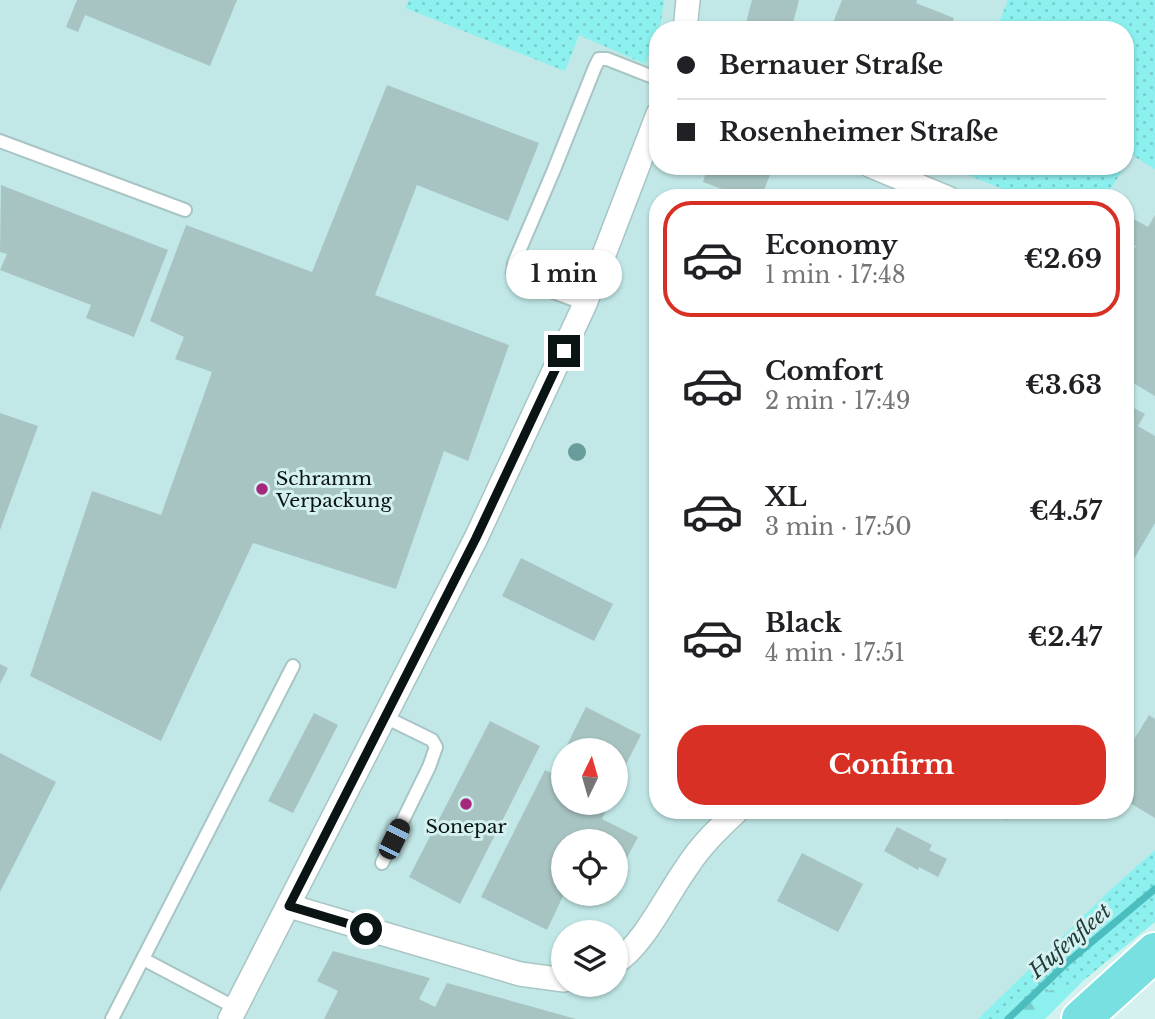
<!DOCTYPE html>
<html lang="en">
<head>
<meta charset="utf-8">
<style>
  :root { --surface:#fff; --page:#f2f2f2; --text:#202124; --muted:#757577; --line:#e0e0e0; --accent:#d93025 }
  body { margin:0; font-family:"Libre Baskerville",serif; background:var(--page); color:var(--text); height:100vh; display:flex; flex-direction:column; font-size:26px; white-space:nowrap }
  * { box-sizing:border-box; margin:0 }
  p { font-size:23px; color:var(--muted) }
  .icon { flex:none; width:38px; height:38px; fill:none; stroke:currentColor; stroke-width:2; stroke-linecap:round; stroke-linejoin:round }
  .map { position:relative; flex:1; overflow:hidden }
  .drawer { position:absolute; left:649px; top:189px; width:485px; height:630px; display:flex; flex-direction:column; background:var(--surface); border-radius:28px; box-shadow:0 2px 5px #0004 }
  .drawer>* { flex:none }
  .banner { position:absolute; left:649px; top:21px; width:485px; height:154px; border-radius:28px; box-shadow:0 2px 5px #0004; display:grid; align-content:center; height:154px; padding:0 28px; background:var(--surface) }
  .needle { width:46px; rotate:5deg }
  .tools { position:absolute; left:551px; top:738px; display:grid; gap:14px }
  .tools a { display:grid; place-items:center; width:77px; height:77px; border-radius:50%; background:var(--surface); box-shadow:0 2px 5px #0004; font-size:35px }
  .end { position:absolute; width:32px; height:32px; margin:-16px; border:9px solid #0a1414; background:#fff; box-shadow:0 0 0 4px #fff }
  .from { border-radius:50% }
  .bubble { position:absolute; height:49px; border-radius:24px; background:var(--surface); box-shadow:0 2px 5px #0004; font-size:23px; font-weight:700; line-height:49px; text-align:center }
  .car { position:absolute; width:21px; height:42px; margin:-21px -10px; border-radius:9px; box-shadow:0 0 5px 2px #0007; background:linear-gradient(#222 24%,#8ab4d8 0 40%,#222 0 76%,#8ab4d8 0 86%,#222 0) }
  .banner b { display:flex; align-items:center; gap:24px; height:66px; font-size:26px }
  .banner b+b { border-top:2px solid var(--line) }
  .banner i { width:18px; height:18px; background:var(--text) }
  ul { padding:12px 0 0; list-style:none }
  li { display:flex; align-items:center; gap:21px; height:116px; margin:0 14px 10px; padding:0 14px; border:4px solid transparent; border-radius:28px }
  li div { flex:1 }
  li b { display:block; font-size:26px }
  li em { font-style:normal; font-weight:700 }
  li.active { border-color:var(--accent) }
  li>.icon { width:63px; height:63px; stroke-width:1.5 }
  .action { display:flex; gap:14px; margin-top:auto; padding:14px 28px }
  .action a { flex:1; height:80px; border-radius:28px; background:var(--accent); color:#fff; font-size:28px; font-weight:700; line-height:80px; text-align:center }
  .map>svg:first-child { display:block }
  .built { fill:#c1e8e7; fill-rule:evenodd }
  .grass { fill:url(#grass-dots) }
  .forest { fill:url(#forest-firs) }
  .lines { fill:none; stroke-linecap:round; stroke-linejoin:round }
  .stream { stroke:#4cbdbe; stroke-width:7 }
  .building { fill:#a7c4c3 }
  .service-casing { stroke:#a8c5c4; stroke-width:16 }
  .minor-casing { stroke:#a8c5c4; stroke-width:26 }
  .trunk-casing { stroke:#fff; stroke-width:42 }
  .service { stroke:#fff; stroke-width:12 }
  .minor { stroke:#fff; stroke-width:23 }
  .trunk { stroke:#78e0e0; stroke-width:38 }
  .tree { fill:#6b9c9c }
  .route { stroke:#0a1414; stroke-width:9 }
  .poi-dot { fill:#a5287a; stroke:#d4f1f0; stroke-width:2.5 }
  .labels { text-anchor:middle; dominant-baseline:central; stroke-width:6; stroke-linejoin:round; paint-order:stroke }
  .poi-label { font-size:19px; fill:#0a1414; stroke:#d4f1f0; text-anchor:start }
  .water-label { font-size:21px; font-style:italic; fill:#213b3b; stroke:#d4f1f0 }
</style>
</head>
<body>
<div class="map">
<svg width="1155" height="1019" viewBox="0 0 1155 1019">
  <defs>
    <pattern id="grass-dots" width="8" height="8" patternUnits="userSpaceOnUse" patternTransform="scale(1.75)"><rect width="8" height="8" fill="#8cf0ef"/><path d="M2 2h.1M6 6h.1" fill="none" stroke="#77cdcc" stroke-width="1.8" stroke-linecap="round"/></pattern>
    <pattern id="forest-firs" width="22" height="20" patternUnits="userSpaceOnUse" patternTransform="scale(1.75)"><rect width="22" height="20" fill="#8cf0ef"/><path d="M5 1l3.5 6h-7zM16 11l3.5 6h-7z" fill="#77cdcc"/></pattern>
  </defs>
  <rect width="100%" height="100%" fill="#d4f1f0"/>
  <path class="built" d="M0 0H1155V850L1110 890 978 1019H0ZM658 30H1125V166H658ZM658 198H1125V810H658ZM564 751H616V803H564ZM564 842H616V894H564ZM564 933H616V985H564Z"/>
  <g class="grass">
    <path d="M409 0H664L661 22 645 64 579 35 565 71 405 8Z"/>
    <path d="M1008 0H1155V169L1132 155 1125 166V30H996Z"/>
    <path d="M946 166H1125L1112 187 1099 198H1025Z"/>
    <path d="M1155 850V922L1084 980 1017 1001 999 1019H978L1110 890Z"/>
  </g>
  <path class="forest" d="M1084 980 1045 1019H999L1017 1001Z"/>
  <g class="lines">
    <path class="stream" d="M1008 1019 1069 961 1155 889"/>
  </g>
  <g class="building">
    <path d="M77 0H237L210 66 85 15 78 32 66 27Z"/>
    <path d="M752 0H799L791 30H744Z"/>
    <path d="M842 0H917L916 3 954 18 950 30H830Z"/>
    <path d="M387 85 539 143 508 221 417 185 375 295 509 345 468 461 444 451 396 589 253 543 161 741 30 676 92 491 161 515 212 372 175 359 184 337 150 321 186 225 312 272Z"/>
    <path d="M700 166H772L773 167 761 198H737L738 195 703 182 707 169Z"/>
    <path d="M1 185 168 250 134 337 86 318 91 305 0 270 7 254 0 252Z"/>
    <path d="M1155 215V396L1125 378V264L1136 246 1125 240V230L1132 218 1148 227Z"/>
    <path d="M1125 403 1145 414 1138 426 1155 436V523L1125 574Z"/>
    <path d="M0 413 38 426 0 530Z"/>
    <path d="M521 558 613 604 594 641 502 596Z"/>
    <path d="M0 664 8 668 0 684Z"/>
    <path d="M586 707 641 735 616 784V751H564Z"/>
    <path d="M314 713 338 725 293 813 268 801Z"/>
    <path d="M1149 715 1155 719V818L1125 800V754Z"/>
    <path d="M490 721 540 746 460 904 409 877Z"/>
    <path d="M0 753 56 782 0 892Z"/>
    <path d="M545 770 564 779V803H610L602 819 638 837 623 865 616 861V842H564V894L547 930 481 897Z"/>
    <path d="M990 810H1012L1007 820Z"/>
    <path d="M897 827 932 845 929 850 947 859 938 877 919 867 918 870 884 851Z"/>
    <path d="M802 853 863 884 838 932 777 901Z"/>
    <path d="M333 951 430 978 419 999 435 1007 447 983 576 1019H324L338 991 317 981Z"/>
  </g>
  <g class="lines">
    <g class="service-casing">
      <g id="service">
        <path d="M0 141 185 210"/>
        <path d="M585 304 521 280 513 273 514 263 553 172 595 67 599 59H607L658 79"/>
        <path d="M382 863 429 767 436 747 432 740 385 717"/>
        <path d="M143 959 236 1008"/>
        <path d="M112 1019 293 666"/>
      </g>
    </g>
    <g class="minor-casing">
      <g id="minor">
        <path d="M685 30 688 0"/>
        <path d="M871 166 948 198"/>
        <path d="M289 906 520 974 564 980"/>
        <path d="M616 962C643 946 668 893 687 867 701 845 719 828 738 810"/>
        <path d="M230 1019 476 538 585 304 658 114"/>
      </g>
    </g>
    <g class="trunk-casing">
      <path id="trunk" d="M1081 1019 1155 952"/>
    </g>
    <use href="#service" class="service"/>
    <use href="#minor" class="minor"/>
    <use href="#trunk" class="trunk"/>
  </g>
  <circle class="tree" cx="577" cy="452" r="9"/>
  <g class="lines">
    <path class="route" d="M366 929 289 906 476 538 564 351"/>
  </g>
  <g class="poi-dot">
    <circle cx="262" cy="489" r="7"/>
    <circle cx="466" cy="804" r="7"/>
  </g>
  <g class="labels">
    <g class="poi-label">
      <text x="276" y="478">Schramm<tspan x="276" dy="22">Verpackung</tspan></text>
      <text x="466" y="826" text-anchor="middle">Sonepar</text>
    </g>
    <g class="water-label">
      <text transform="translate(1070 941) rotate(-41)">Hufenfleet</text>
    </g>
  </g>
</svg>
<div class="tools">
<a><svg class="needle" viewBox="-14 -14 28 28"><path d="M0-13l5 13h-10z" fill="#e53935"/><path d="M0 13l5-13h-10z" fill="#757577"/></svg></a>
<a><svg class="icon" aria-label="locate" viewBox="0 0 24 24"><circle cx="12" cy="12" r="6"/><path d="M12 2v4M12 18v4M2 12h4M18 12h4"/></svg></a>
<a><svg class="icon" aria-label="layers" viewBox="0 0 24 24"><path d="M12 4l9 5-9 5-9-5zM3 14l9 5 9-5"/></svg></a>
</div>
<i class="end from" style="left:366px;top:929px"></i>
<i class="end" style="left:564px;top:351px"></i>
<div class="bubble" style="left:506px;top:250px;width:116px">1 min</div>
<i class="car" style="left:394px;top:839px;rotate:26deg"></i>
<div class="banner">
<b><i class="from"></i>Bernauer Straße</b>
<b><i></i>Rosenheimer Straße</b>
</div>
<section class="drawer">
<ul>
<li class="active"><svg class="icon" aria-label="car" viewBox="0 0 24 24"><path d="M5 17H2v-5l4-1 3-4h7l3 4 3 1v5h-3M9 17h6M6 11h13"/><circle cx="7" cy="17" r="2"/><circle cx="17" cy="17" r="2"/></svg><div><b>Economy</b><p>1 min · 17:48</p></div><em>€2.69</em></li>
<li><svg class="icon" aria-label="car" viewBox="0 0 24 24"><path d="M5 17H2v-5l4-1 3-4h7l3 4 3 1v5h-3M9 17h6M6 11h13"/><circle cx="7" cy="17" r="2"/><circle cx="17" cy="17" r="2"/></svg><div><b>Comfort</b><p>2 min · 17:49</p></div><em>€3.63</em></li>
<li><svg class="icon" aria-label="car" viewBox="0 0 24 24"><path d="M5 17H2v-5l4-1 3-4h7l3 4 3 1v5h-3M9 17h6M6 11h13"/><circle cx="7" cy="17" r="2"/><circle cx="17" cy="17" r="2"/></svg><div><b>XL</b><p>3 min · 17:50</p></div><em>€4.57</em></li>
<li><svg class="icon" aria-label="car" viewBox="0 0 24 24"><path d="M5 17H2v-5l4-1 3-4h7l3 4 3 1v5h-3M9 17h6M6 11h13"/><circle cx="7" cy="17" r="2"/><circle cx="17" cy="17" r="2"/></svg><div><b>Black</b><p>4 min · 17:51</p></div><em>€2.47</em></li>
</ul>
<div class="action"><a>Confirm</a></div>
</section>
</div>
</body>
</html>
